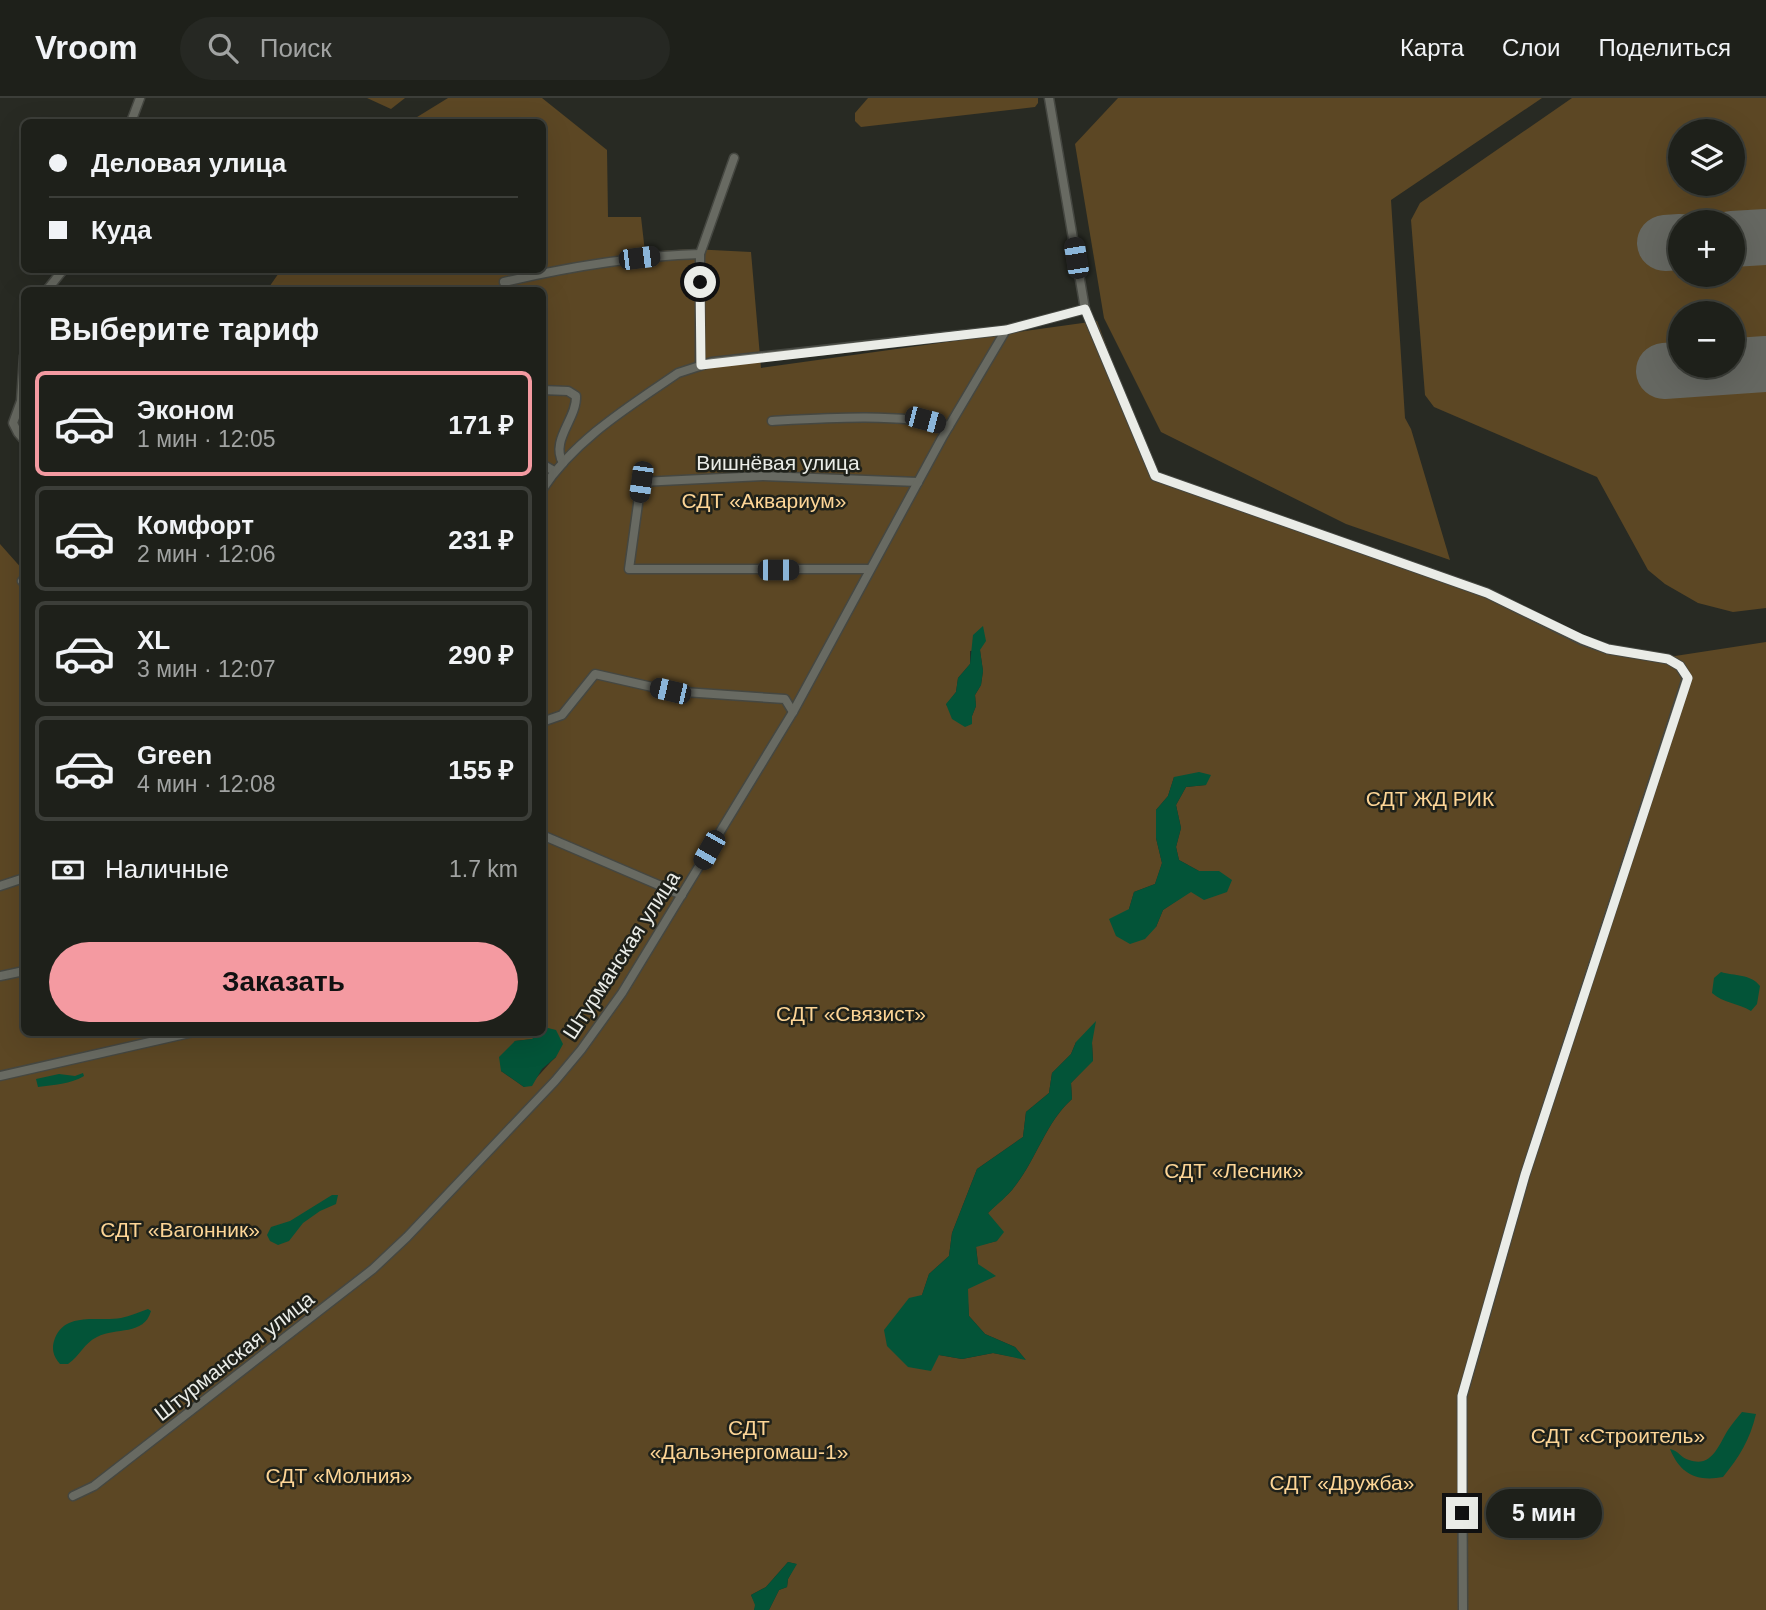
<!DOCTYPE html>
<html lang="ru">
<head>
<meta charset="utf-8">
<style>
  :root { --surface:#1e201a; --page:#262823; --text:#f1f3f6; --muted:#a1a3a2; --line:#3c3e39; --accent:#f49aa1 }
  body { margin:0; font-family:Helvetica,sans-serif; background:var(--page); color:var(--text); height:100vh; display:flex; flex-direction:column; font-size:26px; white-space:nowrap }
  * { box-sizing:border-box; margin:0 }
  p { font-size:23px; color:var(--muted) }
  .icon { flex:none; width:38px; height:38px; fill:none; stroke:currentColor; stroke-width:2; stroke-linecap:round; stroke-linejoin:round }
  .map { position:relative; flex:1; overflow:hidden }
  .side { position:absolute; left:21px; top:189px; width:525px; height:749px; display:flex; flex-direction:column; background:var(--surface); border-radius:10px; box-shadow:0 7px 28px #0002,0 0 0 2px var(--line) }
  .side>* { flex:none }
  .banner { position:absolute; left:21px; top:21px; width:525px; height:154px; border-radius:10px; box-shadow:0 7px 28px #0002,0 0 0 2px var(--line); display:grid; align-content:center; height:154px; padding:0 28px; background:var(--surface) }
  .buttons { position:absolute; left:1668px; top:21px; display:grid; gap:14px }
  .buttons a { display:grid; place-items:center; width:77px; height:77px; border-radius:50%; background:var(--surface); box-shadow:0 7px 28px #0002,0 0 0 2px var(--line); font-size:35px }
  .end { position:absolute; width:32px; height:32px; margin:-16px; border:9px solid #eaece7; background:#111; box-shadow:0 0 0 4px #111 }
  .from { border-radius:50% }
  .bubble { position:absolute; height:49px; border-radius:24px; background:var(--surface); box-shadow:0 7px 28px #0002,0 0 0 2px var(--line); font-size:23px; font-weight:800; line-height:49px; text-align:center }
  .car { position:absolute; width:21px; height:42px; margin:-21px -10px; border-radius:9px; box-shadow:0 0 5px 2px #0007; background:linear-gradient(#222 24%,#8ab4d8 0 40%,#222 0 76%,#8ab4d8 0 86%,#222 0) }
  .banner b { display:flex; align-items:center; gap:24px; height:66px; font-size:26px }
  .banner b+b { border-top:2px solid var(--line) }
  .banner i { width:18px; height:18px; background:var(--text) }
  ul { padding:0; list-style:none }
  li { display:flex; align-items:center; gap:21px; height:105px; margin:0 14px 10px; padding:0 14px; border:4px solid var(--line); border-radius:10px }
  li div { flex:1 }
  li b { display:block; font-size:26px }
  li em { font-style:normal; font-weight:800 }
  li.selected { border-color:var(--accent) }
  li>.icon { width:63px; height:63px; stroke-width:1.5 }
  h2 { padding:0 28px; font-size:32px; line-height:84px }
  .pay { display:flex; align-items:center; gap:18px; height:77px; padding:0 28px; font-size:26px }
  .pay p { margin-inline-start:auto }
  .button { display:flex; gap:14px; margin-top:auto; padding:14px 28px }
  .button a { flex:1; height:80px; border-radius:42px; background:var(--accent); color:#111; font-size:28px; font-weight:800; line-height:80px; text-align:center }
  header { display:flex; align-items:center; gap:42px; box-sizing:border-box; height:98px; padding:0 35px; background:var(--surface); border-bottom:2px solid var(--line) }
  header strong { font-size:33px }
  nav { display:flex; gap:38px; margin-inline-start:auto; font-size:24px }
  .search { width:490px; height:63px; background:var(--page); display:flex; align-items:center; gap:18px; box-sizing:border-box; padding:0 24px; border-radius:38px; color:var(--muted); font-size:26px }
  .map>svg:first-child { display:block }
  .green { fill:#5c4724; fill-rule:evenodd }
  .water { fill:#035438 }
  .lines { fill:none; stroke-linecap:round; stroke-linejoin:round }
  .runway { stroke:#656761; stroke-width:56 }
  .minor-casing { stroke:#454741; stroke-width:11 }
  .minor { stroke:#686a62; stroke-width:8 }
  .route { stroke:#eaece7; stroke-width:9 }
  .labels { text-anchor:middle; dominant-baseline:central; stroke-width:5; stroke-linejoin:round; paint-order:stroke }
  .street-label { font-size:21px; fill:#eaece7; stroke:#1f211a }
  .park-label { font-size:21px; fill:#fdd596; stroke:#1f211a }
</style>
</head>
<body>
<header>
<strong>Vroom</strong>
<div class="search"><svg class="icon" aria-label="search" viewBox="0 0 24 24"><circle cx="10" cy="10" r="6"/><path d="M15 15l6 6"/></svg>Поиск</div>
<nav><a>Карта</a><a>Слои</a><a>Поделиться</a></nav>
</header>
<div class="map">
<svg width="1766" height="1512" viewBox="0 0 1766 1512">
  <rect width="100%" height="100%" fill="#282a23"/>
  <g class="green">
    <path d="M367 0H405L391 11Z"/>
    <path d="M448 0H542L607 52 608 119H641L645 154 692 151 751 154 761 270 1097 223 1144 347 1159 378 1477 486 1610 550 1675 558 1766 544V1512H769L779 1492 787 1489 788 1481 796 1466 788 1464 766 1489 751 1497 756 1507 754 1512H0V446L24 473V934L539 935 533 941 515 943 501 973 524 989C538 981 544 970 556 959L544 929 542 931V192H267L281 172H542V24H409ZM980 552 983 573 981 587 975 597 976 608 972 618 946 607 956 594 958 580 970 566V553ZM1174 679 1206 687 1186 689 1176 707 1181 730 1176 749 1179 762 1199 773 1219 774 1163 812 1156 829 1129 811 1134 794 1155 786 1162 765 1156 740V712L1168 698ZM1076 944 1092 945 1093 962 1071 985 1072 1001C1046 1024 1037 1060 1015 1088 1008 1098 996 1106 988 1115L997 1143 976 1148 978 1166 967 1191 969 1218 985 1236 1015 1249 1025 1261 993 1255 962 1261 939 1257 922 1197 929 1176 949 1158 952 1135 977 1071 1023 1039 1026 1014 1049 995 1052 975 1071 956Z"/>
    <path d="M868 0H1038V5L1035 9 861 29 855 23V15Z"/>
    <path d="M1118 0H1542L1391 102 1405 320 1411 331 1450 462 1346 426 1161 334 1104 220 1075 46Z"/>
    <path d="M1572 0H1766V121L1680 124V126L1655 132 1658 165 1680 164V177H1732L1733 161 1766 159V510L1733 514 1698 505 1665 486 1648 472 1597 379 1434 309 1425 297 1411 122 1420 105ZM1732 33V86H1680V33ZM1680 215H1732V268H1680Z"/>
  </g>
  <g class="water">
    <path d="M983 528 986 543 980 552 983 573 981 587 975 597 976 608 972 618V626L965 629 952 621 946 606 956 594 958 580 970 566 973 537Z"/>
    <path d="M1199 674 1211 677 1206 687 1186 689 1176 707 1181 730 1176 749 1179 762 1199 773H1219L1232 782 1227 794 1204 802 1191 794 1163 812 1156 829 1145 841 1130 846 1116 838 1109 821 1129 811 1134 794 1155 786 1162 765 1156 740V712L1168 698 1174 679Z"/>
    <path d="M1721 874C1734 878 1751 876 1760 888L1757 906 1751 913C1738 905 1723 905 1712 895L1714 880Z"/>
    <path d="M1096 923 1092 945 1093 963 1071 985 1072 1001C1046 1024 1037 1060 1015 1088 1008 1098 997 1106 988 1115L1004 1134 997 1143 976 1149 978 1166 996 1178 968 1191 969 1218 985 1236 1015 1249 1026 1262 993 1255 962 1261 939 1257 931 1273 908 1269 887 1248 884 1232 909 1200 922 1197 929 1176 949 1158 952 1135 977 1071 1023 1039 1026 1014 1049 995 1052 975 1071 956 1076 944Z"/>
    <path d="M544 929 556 932 563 946 556 959 542 971 532 988 524 989 501 973 499 959 515 943 532 941 539 935 542 934Z"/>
    <path d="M83 975 84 978C71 986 53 987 38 989L36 981 59 976 75 978Z"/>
    <path d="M332 1097H338L336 1106 320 1113 303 1125 289 1143 278 1147 270 1143 267 1137 271 1129 290 1123Z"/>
    <path d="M148 1211 151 1213C144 1238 116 1229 97 1239 84 1245 80 1258 68 1266H60C53 1258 51 1250 55 1240 66 1213 100 1224 121 1220 130 1218 139 1214 148 1211Z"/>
    <path d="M1742 1314 1756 1316C1750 1342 1739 1359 1723 1379 1697 1384 1680 1376 1670 1351 1679 1353 1681 1360 1689 1362 1712 1370 1718 1348 1728 1332 1732 1326 1737 1320 1742 1314Z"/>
    <path d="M788 1464 797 1466 788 1481 787 1489 779 1492 769 1512H754L755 1507 751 1497 766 1489Z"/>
  </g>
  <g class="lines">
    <g class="runway">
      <path d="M1732 141 1766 139"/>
      <path d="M1665 145 1680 144"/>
      <path d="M1664 273 1766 266"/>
    </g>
    <g class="minor-casing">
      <g id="minor">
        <path d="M1049 0 1085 211 1155 378 1487 495 1582 542 1608 551 1668 561 1680 568 1687 580 1525 1077 1462 1299 1463 1512"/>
        <path d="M131 24 140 0"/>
        <path d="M504 184C568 169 634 158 700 156"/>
        <path d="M47 192 63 172"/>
        <path d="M24 258 21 303 13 325 18 335 24 342"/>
        <path d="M700 267V156L734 60"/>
        <path d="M542 292 568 293 576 298C577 321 550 342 563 365"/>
        <path d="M772 323C825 320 899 315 949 328"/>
        <path d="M542 366 554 373"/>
        <path d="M542 392C575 341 630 308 678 275L712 264 1006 232"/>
        <path d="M869 471H629L641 384 763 378 918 384"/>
        <path d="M24 481 22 483 24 485"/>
        <path d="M542 624 562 617 595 576 670 593 785 601 793 614"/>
        <path d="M542 737 682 797"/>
        <path d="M0 788 24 780"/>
        <path d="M0 878 24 873"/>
        <path d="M0 978 194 934"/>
        <path d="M73 1398 94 1388 373 1171 407 1139 555 983 581 952 622 895 793 614 942 340 1006 232 1085 211"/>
      </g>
    </g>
    <use href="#minor" class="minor"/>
  </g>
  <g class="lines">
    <path class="route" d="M700 184 701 267 1006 232 1085 211 1155 378 1487 495 1582 541 1608 551 1668 561 1680 568 1688 580 1525 1077 1462 1298V1415"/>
  </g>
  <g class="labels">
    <g class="street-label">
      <text x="778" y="364">Вишнёвая улица</text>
      <text transform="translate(621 857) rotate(-57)">Штурманская улица</text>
      <text transform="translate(234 1258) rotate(-38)">Штурманская улица</text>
    </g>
    <g class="park-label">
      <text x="764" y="402">СДТ «Аквариум»</text>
      <text x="1430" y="700">СДТ ЖД РИК</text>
      <text x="851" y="915">СДТ «Связист»</text>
      <text x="1234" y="1072">СДТ «Лесник»</text>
      <text x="180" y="1131">СДТ «Вагонник»</text>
      <text x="749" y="1329">СДТ<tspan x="749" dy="24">«Дальэнергомаш-1»</tspan></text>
      <text x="1618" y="1337">СДТ «Строитель»</text>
      <text x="339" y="1377">СДТ «Молния»</text>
      <text x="1342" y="1384">СДТ «Дружба»</text>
    </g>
  </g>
</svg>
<div class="buttons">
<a><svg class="icon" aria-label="layers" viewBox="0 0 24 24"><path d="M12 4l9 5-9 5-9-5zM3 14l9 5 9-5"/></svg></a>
<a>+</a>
<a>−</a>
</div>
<i class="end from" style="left:700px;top:184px"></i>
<i class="end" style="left:1462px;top:1415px"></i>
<div class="bubble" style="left:1486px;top:1391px;width:116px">5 мин</div>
<i class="car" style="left:639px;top:160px;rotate:83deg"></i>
<i class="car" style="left:1076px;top:160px;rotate:351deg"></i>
<i class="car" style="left:925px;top:322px;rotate:105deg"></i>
<i class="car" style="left:641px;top:384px;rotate:188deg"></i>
<i class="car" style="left:778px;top:472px;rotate:90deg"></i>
<i class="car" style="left:670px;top:593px;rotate:283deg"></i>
<i class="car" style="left:709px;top:752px;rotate:210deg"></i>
<div class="banner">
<b><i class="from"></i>Деловая улица</b>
<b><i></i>Куда</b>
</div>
<section class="side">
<h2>Выберите тариф</h2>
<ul>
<li class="selected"><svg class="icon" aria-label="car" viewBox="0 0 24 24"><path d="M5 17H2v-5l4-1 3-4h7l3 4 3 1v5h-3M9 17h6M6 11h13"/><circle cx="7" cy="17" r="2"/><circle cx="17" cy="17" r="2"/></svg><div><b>Эконом</b><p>1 мин · 12:05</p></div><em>171 ₽</em></li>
<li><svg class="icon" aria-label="car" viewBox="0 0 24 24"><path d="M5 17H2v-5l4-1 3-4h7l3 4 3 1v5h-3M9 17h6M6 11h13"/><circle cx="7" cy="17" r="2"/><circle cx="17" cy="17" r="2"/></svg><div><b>Комфорт</b><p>2 мин · 12:06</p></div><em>231 ₽</em></li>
<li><svg class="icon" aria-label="car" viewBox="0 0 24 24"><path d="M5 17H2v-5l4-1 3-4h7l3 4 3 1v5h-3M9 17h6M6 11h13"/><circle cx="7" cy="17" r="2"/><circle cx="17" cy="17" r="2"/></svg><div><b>XL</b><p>3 мин · 12:07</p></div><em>290 ₽</em></li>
<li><svg class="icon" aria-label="car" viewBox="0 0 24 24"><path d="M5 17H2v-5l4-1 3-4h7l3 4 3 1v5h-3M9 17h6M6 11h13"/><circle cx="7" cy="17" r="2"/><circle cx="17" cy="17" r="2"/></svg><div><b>Green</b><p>4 мин · 12:08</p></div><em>155 ₽</em></li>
</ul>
<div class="pay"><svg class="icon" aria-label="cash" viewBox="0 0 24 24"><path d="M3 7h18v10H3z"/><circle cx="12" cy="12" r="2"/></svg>Наличные<p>1.7 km</p></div>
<div class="button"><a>Заказать</a></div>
</section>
</div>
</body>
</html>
